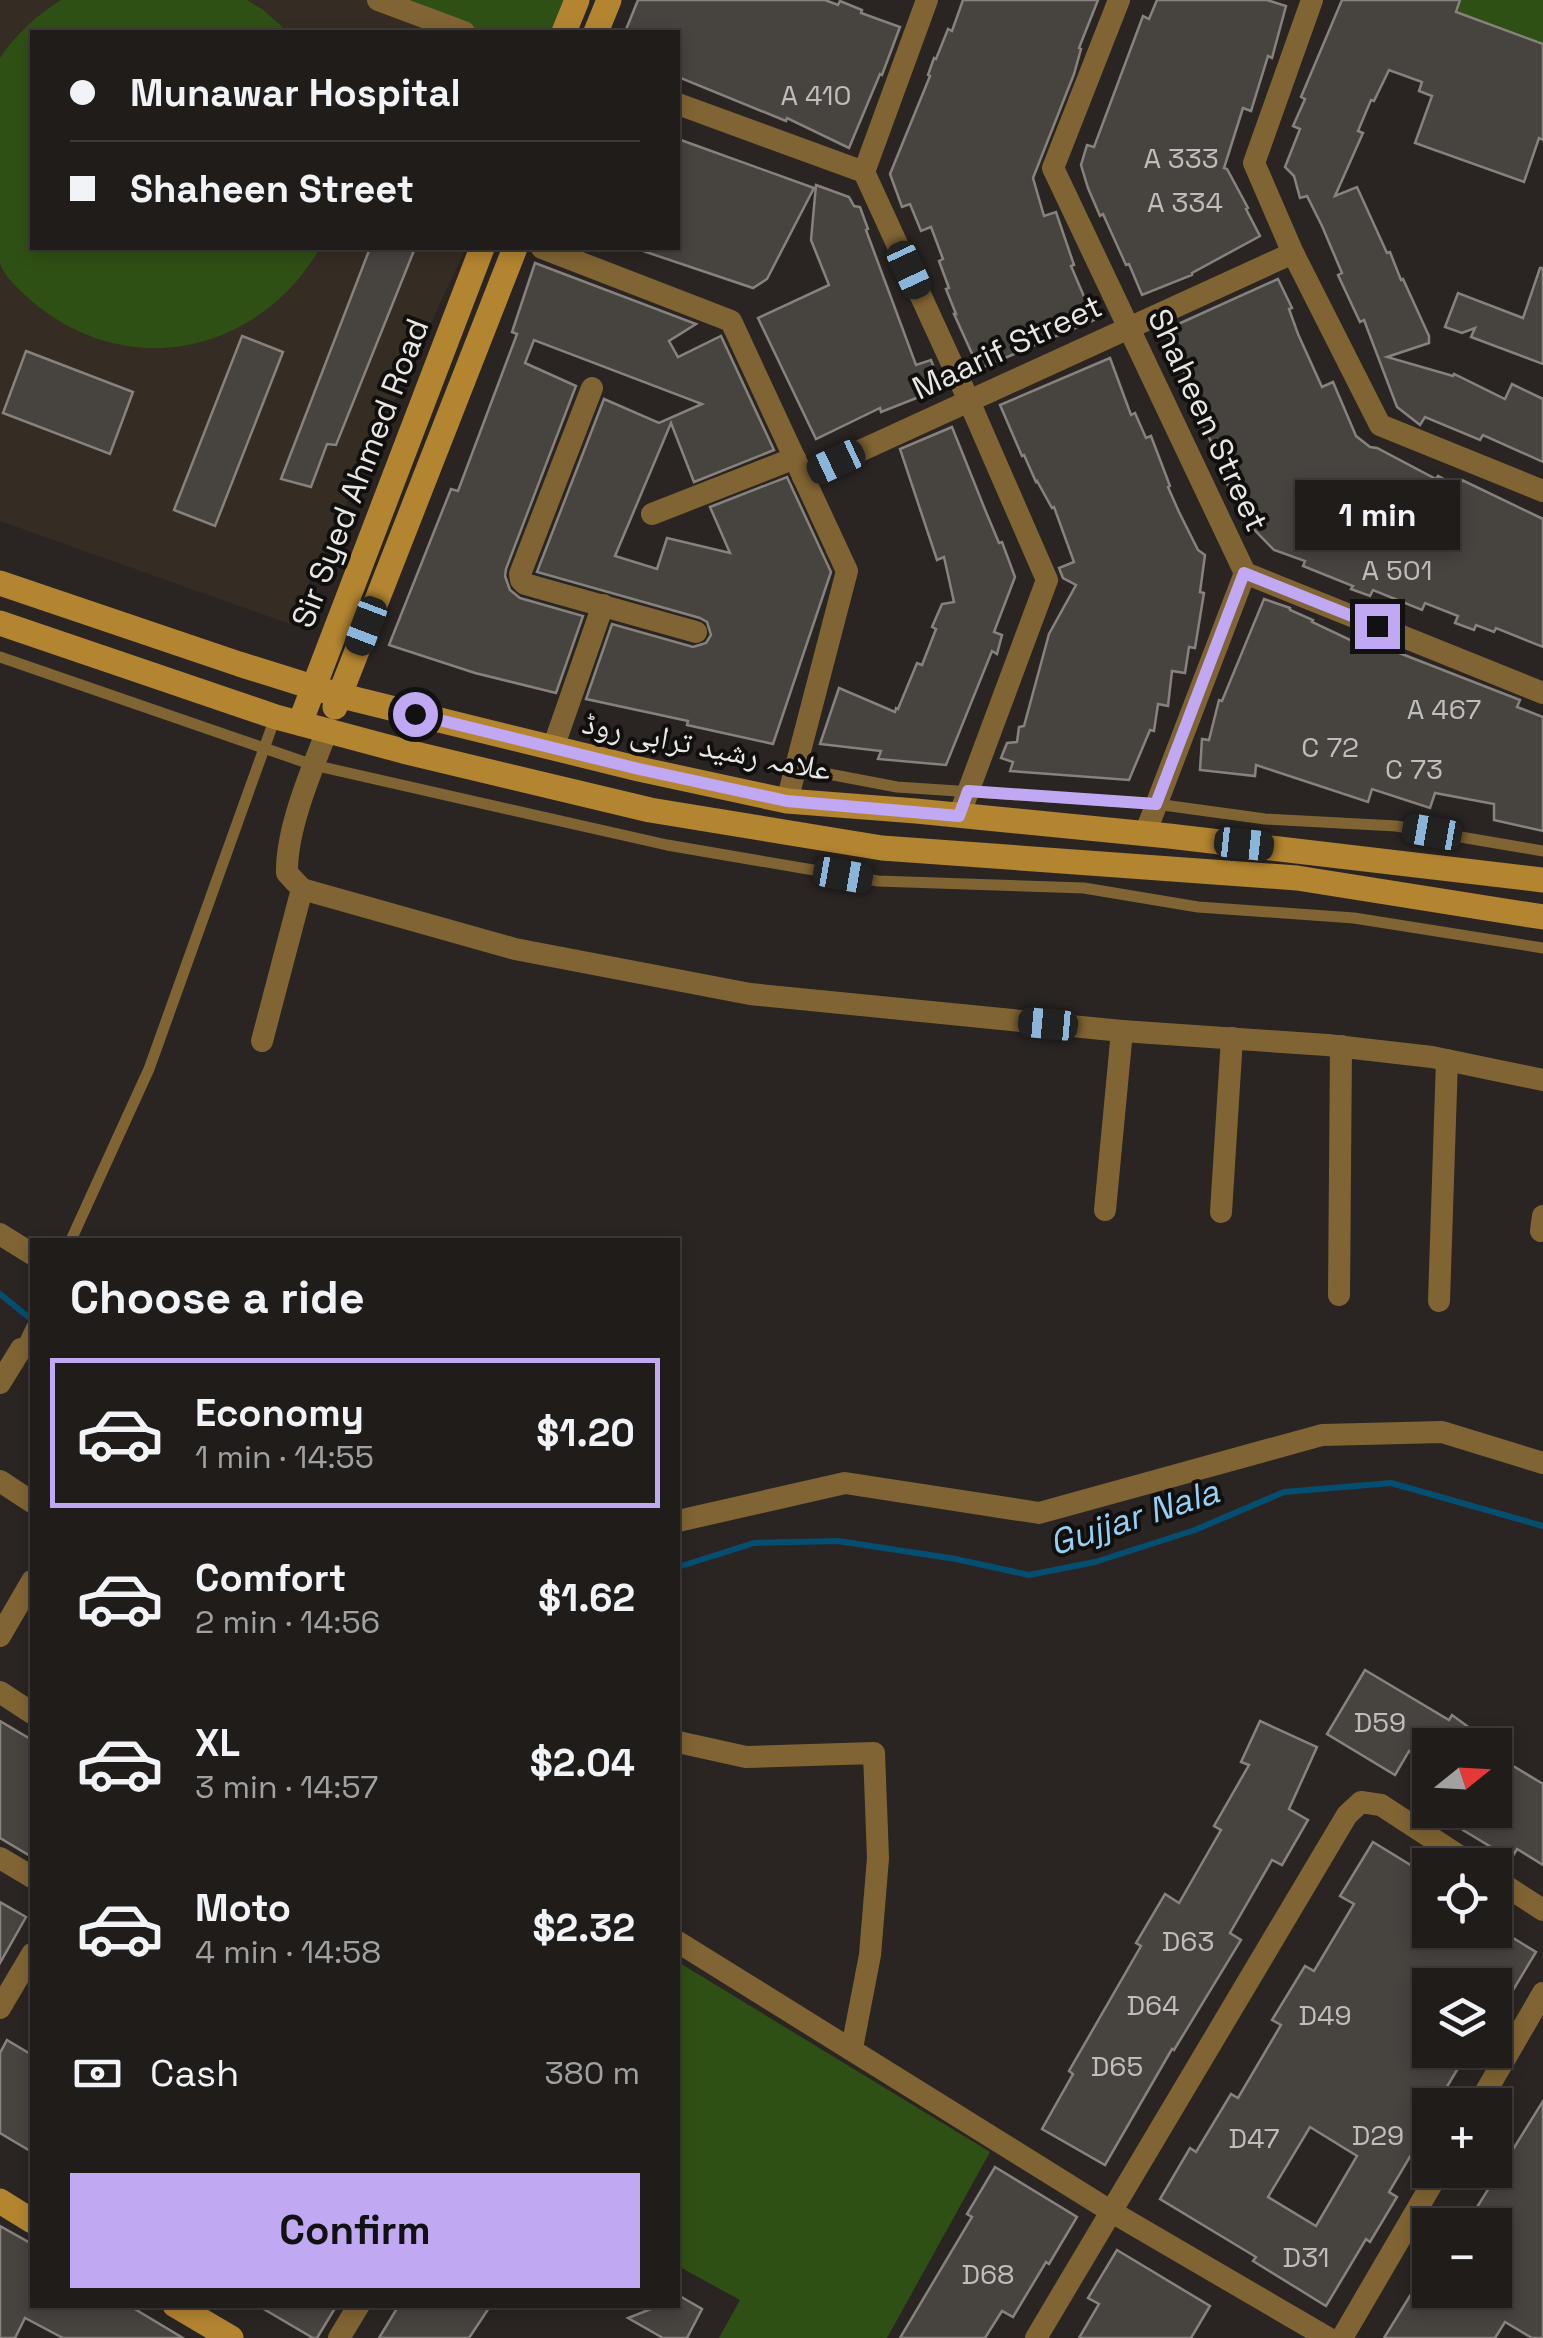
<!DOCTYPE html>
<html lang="en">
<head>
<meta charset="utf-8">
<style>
  :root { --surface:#201c1a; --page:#2d2927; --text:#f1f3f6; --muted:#a2a1a2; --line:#3d3a39; --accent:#c0a8f3 }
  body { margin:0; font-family:"Space Grotesk","Noto Naskh Arabic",sans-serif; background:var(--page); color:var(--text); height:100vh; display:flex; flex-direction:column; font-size:38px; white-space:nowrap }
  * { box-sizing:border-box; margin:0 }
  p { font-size:32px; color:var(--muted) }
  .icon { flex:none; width:55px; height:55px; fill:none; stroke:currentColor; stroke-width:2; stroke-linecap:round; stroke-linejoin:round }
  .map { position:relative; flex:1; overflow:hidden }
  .side { position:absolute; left:30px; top:1238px; width:650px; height:1070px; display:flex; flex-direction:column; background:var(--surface); border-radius:0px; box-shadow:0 5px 15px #0003,0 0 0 2px var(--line) }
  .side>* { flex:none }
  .guide { position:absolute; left:30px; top:30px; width:650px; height:220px; border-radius:0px; box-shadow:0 5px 15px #0003,0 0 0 2px var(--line); display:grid; align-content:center; height:220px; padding:0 40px; background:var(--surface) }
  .needle { width:65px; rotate:72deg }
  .controls { position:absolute; left:1412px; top:1728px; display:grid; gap:20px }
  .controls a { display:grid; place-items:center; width:100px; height:100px; border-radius:0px; background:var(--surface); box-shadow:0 5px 15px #0003,0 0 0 2px var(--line); font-size:50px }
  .end { position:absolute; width:45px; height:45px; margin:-22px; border:12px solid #c0a8f3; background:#111; box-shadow:0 0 0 5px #111 }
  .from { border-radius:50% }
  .bubble { position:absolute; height:70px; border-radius:0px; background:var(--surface); box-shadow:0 5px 15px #0003,0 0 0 2px var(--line); font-size:32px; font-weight:700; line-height:70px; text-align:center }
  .car { position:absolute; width:30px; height:60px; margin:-30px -15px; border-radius:12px; box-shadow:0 0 8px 2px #0007; background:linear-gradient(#222 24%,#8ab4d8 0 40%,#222 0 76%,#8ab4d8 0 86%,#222 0) }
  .guide b { display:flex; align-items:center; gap:35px; height:95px; font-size:38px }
  .guide b+b { border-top:2px solid var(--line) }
  .guide i { width:25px; height:25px; background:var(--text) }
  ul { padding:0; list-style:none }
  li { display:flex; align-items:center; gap:30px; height:150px; margin:0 20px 15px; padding:0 20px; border:5px solid transparent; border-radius:0px }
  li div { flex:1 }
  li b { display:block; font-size:38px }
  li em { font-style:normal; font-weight:700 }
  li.selected { border-color:var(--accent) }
  li>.icon { width:90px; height:90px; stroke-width:1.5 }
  h2 { padding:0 40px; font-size:45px; line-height:120px }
  .pay { display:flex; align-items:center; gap:25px; height:110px; padding:0 40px; font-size:38px }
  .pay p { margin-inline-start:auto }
  .cta { display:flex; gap:20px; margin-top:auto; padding:20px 40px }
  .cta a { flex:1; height:115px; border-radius:0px; background:var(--accent); color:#111; font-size:40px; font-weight:700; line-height:115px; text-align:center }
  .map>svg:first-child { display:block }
  .built { fill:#352c24 }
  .green { fill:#2f5014 }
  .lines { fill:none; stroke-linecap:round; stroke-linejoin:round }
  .stream { stroke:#044f71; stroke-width:6 }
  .building { fill:#47433f; stroke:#87827d; stroke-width:2.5; fill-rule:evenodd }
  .lane { stroke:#816433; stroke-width:11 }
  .street { stroke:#816433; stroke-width:22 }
  .secondary { stroke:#b48531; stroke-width:25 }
  .route { stroke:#c0a8f3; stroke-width:12 }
  .labels { text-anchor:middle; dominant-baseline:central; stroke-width:8; stroke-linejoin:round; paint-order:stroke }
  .number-label { font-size:28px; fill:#c0bebb }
  .street-label { font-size:32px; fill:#e9e7e4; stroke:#110f0d }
  .water-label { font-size:35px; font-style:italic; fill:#94d0f7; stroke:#110f0d }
</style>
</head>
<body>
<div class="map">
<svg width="1543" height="2338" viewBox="0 0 1543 2338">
  <rect width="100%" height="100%" fill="#2a2522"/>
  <path class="built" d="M0 0H378L464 32H32V248H466L290 624 0 521Z"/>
  <g class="green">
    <path d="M61 0H247L262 9 288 32H32V248H320C265 344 148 379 53 317 38 307 5 281 0 263 0 250 0 224 0 210 0 159 0 109 0 58 16 34 37 15 61 0Z"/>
    <path d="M378 0H577L564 32H464Z"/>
    <path d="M1460 0H1543V44L1458 13Z"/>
    <path d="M678 1962 990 2152 887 2338H719L740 2300 678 2266Z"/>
  </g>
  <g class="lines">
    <g class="stream">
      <path d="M0 1294 32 1320"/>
      <path d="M678 1567 754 1543 838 1541 956 1559 1029 1575 1095 1562 1195 1530 1284 1492 1391 1483 1543 1526"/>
    </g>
  </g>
  <g class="building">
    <path d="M638 0H825L838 5 840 1 862 10 861 13 900 27 882 75 880 74 849 148 787 118 786 121 678 77V32H625Z"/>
    <path d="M963 0H1098L1079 48 1081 49 1074 74 1033 178 1044 216 1056 212 1074 265 1071 266 1094 320 979 369 954 314H956L946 289 949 288 939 261 943 259 931 227 921 231 910 204 902 207 890 174 930 76 928 75 934 58 936 59 948 29 952 31Z"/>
    <path d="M1157 0H1267L1286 6 1272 58 1268 56 1251 111 1243 108 1224 168 1227 169 1248 208 1246 209 1260 236 1192 273V275L1142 295 1129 264 1126 265 1103 214 1100 216 1088 188 1081 165 1087 145 1094 147 1143 16 1149 19Z"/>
    <path d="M1342 0H1460L1456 12 1543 44V140L1539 138 1524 182 1415 143 1432 96 1419 91 1422 82 1389 70 1374 101 1371 100 1358 131 1363 133 1335 196 1357 187 1387 253 1390 252 1401 280 1403 279 1429 336V343L1387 357 1453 376 1454 374 1505 399 1512 384 1543 399V462L1483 435 1480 440 1425 417 1420 425 1397 407 1364 320 1360 322 1338 275 1342 273 1322 226 1307 196 1300 198 1294 176 1285 167 1300 129 1293 126 1305 99 1301 97Z"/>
    <path d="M678 139 814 188 767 279 753 288 643 251 644 248H678Z"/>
    <path d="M816 185 849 197 854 206 860 207 868 229 866 230 916 365 931 360 942 388 881 412 880 408 816 439 758 318 829 285 811 240Z"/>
    <path d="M370 248H415L336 445 327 444 311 487 281 479Z"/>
    <path d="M535 263 696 324 669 341 678 357 721 336 774 450 694 482 671 423 615 556 657 569 667 538 730 553 710 507 787 477 831 572 773 744 687 725 688 721 586 699 612 624 693 647 706 643 711 635 707 622 700 618 537 572 604 399 659 423 702 404 534 340 525 363 576 386 506 569 505 576 510 590 520 598 583 616 556 693 475 673 389 645 451 489 458 491 517 334 512 332Z"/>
    <path d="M1540 268H1543V364L1471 337 1475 328 1462 333 1445 327 1458 293 1523 318Z"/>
    <path d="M1278 279 1292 308 1289 309 1298 334 1322 387 1333 382 1356 436 1370 447 1377 448 1436 479 1438 476 1459 487 1462 480 1543 519V647L1496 628 1494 632 1476 625 1474 630 1455 623 1458 616 1425 603 1422 610 1373 590 1370 596 1351 589 1353 586 1303 566 1305 561 1274 550 1244 519 1222 473 1225 471 1201 421 1205 419 1165 330Z"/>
    <path d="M242 336 283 352 215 526 174 510Z"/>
    <path d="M26 351 133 392 110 454 3 413Z"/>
    <path d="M1110 358 1131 415 1135 413 1146 438 1151 436 1170 486 1168 487 1179 512 1198 550 1205 555 1200 592 1204 593 1195 648 1189 647 1185 673 1172 671 1168 706 1158 704 1154 731 1150 730 1129 780 1010 771 1013 762 1001 758 1007 743 1017 742 1019 727 1024 726 1049 634 1076 585 1063 578 1059 568 1074 562 1054 507 1052 508 1037 481 1036 482 1024 455 1022 456 1000 405Z"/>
    <path d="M952 427 986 512 999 543 1002 542 1015 577 994 632 1002 635 997 654 992 651 946 765 878 759 881 751 820 744 839 688 895 712 896 708 898 709 917 663 922 665 936 629 932 627 942 604 954 602 944 557 937 560 900 449Z"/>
    <path d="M1264 599 1290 608V610L1313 620 1312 622 1369 649 1371 642 1520 700 1517 707 1543 717V831L1494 820V804L1435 793 1430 808 1372 789 1368 802 1256 765 1255 776 1200 770 1202 739 1209 740 1219 700 1222 701Z"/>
    <path d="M1365 1670 1449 1720 1452 1715 1493 1745H1430V1766L1409 1751 1395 1775 1327 1734Z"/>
    <path d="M0 1721 32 1740V1857L0 1838Z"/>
    <path d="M1260 1721 1317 1747 1289 1809 1308 1820 1282 1865 1272 1860 1230 1933 1241 1940 1174 2050 1172 2049 1105 2165 1042 2129 1073 2074 1069 2071 1141 1946 1136 1943 1165 1894 1179 1903 1221 1830 1214 1826 1249 1765 1241 1762Z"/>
    <path d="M1495 1755 1543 1784V1865L1517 1849 1511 1859 1463 1830 1475 1810H1495Z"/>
    <path d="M1373 1842 1430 1877V1906L1416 1930H1500L1536 1952 1495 2020V1985H1430V2050H1469L1436 2105H1430V2123L1389 2192 1397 2197 1370 2242 1366 2239 1326 2306 1253 2261 1256 2257 1160 2199 1190 2148 1196 2152 1231 2094 1238 2098 1281 2025 1272 2020 1305 1966 1314 1971 1354 1904 1340 1896ZM1310 2127 1357 2156 1316 2226 1268 2197Z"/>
    <path d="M0 1902 26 1917 0 1963Z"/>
    <path d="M7 2040 32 2055V2152L0 2133V2053Z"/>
    <path d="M1543 2101V2338H1532L1505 2322 1495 2338H1384L1416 2286 1423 2290H1495V2225H1478L1469 2220Z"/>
    <path d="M995 2167 1077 2217 1049 2264 1046 2262 1013 2317 1002 2311 985 2338H900L972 2217 967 2214Z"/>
    <path d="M0 2226 32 2244V2305H128L183 2338H63L25 2318 15 2338H0Z"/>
    <path d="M1117 2250 1210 2306 1191 2338H1079L1099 2304 1088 2298Z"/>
    <path d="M678 2295 702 2309 687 2338H663L628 2318 661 2305H678Z"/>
    <path d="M257 2305H337L317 2338H313Z"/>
    <path d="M399 2305H491L469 2338H379Z"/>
  </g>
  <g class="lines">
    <g class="lane">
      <path d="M0 657 313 765 667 845 878 881 1084 888 1198 907 1354 918 1543 948"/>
      <path d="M797 768 897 787 1156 804 1265 819 1396 826 1543 851"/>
      <path d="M71 1240 149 1069 275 718"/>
      <path d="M21 1349 32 1326"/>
    </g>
    <g class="street">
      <path d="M378 0 464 32"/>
      <path d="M1119 0 1053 168 1245 573 1543 693"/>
      <path d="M1312 0 1254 163 1293 253 1380 425 1543 491"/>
      <path d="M678 104 864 172 969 401 1047 580 959 816"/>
      <path d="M864 172 927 0"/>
      <path d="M542 248 731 321 847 571 787 801"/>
      <path d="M592 388 520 574 521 580 525 584 696 632"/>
      <path d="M803 477 1293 253"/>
      <path d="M652 514 795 458"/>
      <path d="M327 731C311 771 286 830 287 873L302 889 515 949 750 994 1122 1031 1327 1045 1432 1057 1543 1080"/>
      <path d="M553 748 603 605"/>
      <path d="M1145 834 1245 573"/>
      <path d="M262 1041 302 889"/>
      <path d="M1105 1210 1122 1031"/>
      <path d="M1221 1212 1232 1038"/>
      <path d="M1541 1231 1543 1216"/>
      <path d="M0 1234 32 1254"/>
      <path d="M1339 1295 1341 1046"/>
      <path d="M1439 1301 1447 1060"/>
      <path d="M0 1383 21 1349"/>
      <path d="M0 1481 32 1502"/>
      <path d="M678 1521 845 1483 1039 1513 1322 1435 1442 1432 1543 1463"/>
      <path d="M0 1636 32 1581"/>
      <path d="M0 1692 32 1713"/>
      <path d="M678 1742 746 1757 874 1753 878 1858 870 1955 852 2048"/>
      <path d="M0 1858 32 1877"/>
      <path d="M1495 1879 1543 1910"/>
      <path d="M678 1942 1112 2212 1328 2338"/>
      <path d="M0 2008 32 1954"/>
      <path d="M1478 2105 1543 1993"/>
      <path d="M339 2338 359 2305"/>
      <path d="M1036 2338 1347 1815 1361 1802 1381 1805 1473 1865"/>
      <path d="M1342 2338 1440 2170"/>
    </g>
    <g class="secondary">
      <path d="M564 32 577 0"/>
      <path d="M596 32 609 0"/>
      <path d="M0 583 239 664 338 695 639 769 787 801 916 811 1169 836 1543 880"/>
      <path d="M0 623 276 717 403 751 650 810 882 848 1297 878 1543 917"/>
      <path d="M335 707 515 248"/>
      <path d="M300 723 482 248"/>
      <path d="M0 2201 32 2221"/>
      <path d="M175 2305 231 2338"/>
    </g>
  </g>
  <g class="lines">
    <path class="route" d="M415 714 639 769 787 801 959 816 968 791 1156 804 1244 573 1377 626"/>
  </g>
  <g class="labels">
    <g class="number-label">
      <text x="816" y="95">A 410</text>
      <text x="1181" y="158">A 333</text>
      <text x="1185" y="202">A 334</text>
      <text x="1397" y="570">A 501</text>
      <text x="1444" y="709">A 467</text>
      <text x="1330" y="747">C 72</text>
      <text x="1414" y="769">C 73</text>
      <text x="1380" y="1722">D59</text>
      <text x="1188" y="1941">D63</text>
      <text x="1153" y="2005">D64</text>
      <text x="1325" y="2015">D49</text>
      <text x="1117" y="2066">D65</text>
      <text x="1378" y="2135">D29</text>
      <text x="1254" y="2138">D47</text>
      <text x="1306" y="2257">D31</text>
      <text x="988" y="2274">D68</text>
    </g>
    <g class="street-label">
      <text transform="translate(1007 347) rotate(-25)">Maarif Street</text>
      <text transform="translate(1208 420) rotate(65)">Shaheen Street</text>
      <text transform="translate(360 473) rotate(-69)">Sir Syed Ahmed Road</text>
      <text transform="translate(707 746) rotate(11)">علامہ رشید ترابی روڈ</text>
    </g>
    <g class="water-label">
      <text transform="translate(1134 1517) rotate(-18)">Gujjar Nala</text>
    </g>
  </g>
</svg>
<div class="controls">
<a><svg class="needle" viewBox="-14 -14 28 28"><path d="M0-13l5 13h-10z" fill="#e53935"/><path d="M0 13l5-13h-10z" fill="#a2a1a2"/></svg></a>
<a><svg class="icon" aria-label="locate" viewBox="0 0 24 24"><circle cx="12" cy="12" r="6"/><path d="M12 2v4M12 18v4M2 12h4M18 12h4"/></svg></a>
<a><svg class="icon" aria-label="layers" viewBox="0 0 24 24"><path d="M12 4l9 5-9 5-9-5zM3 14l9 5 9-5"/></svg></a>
<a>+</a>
<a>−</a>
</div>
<i class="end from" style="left:415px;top:714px"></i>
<i class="end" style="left:1377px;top:626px"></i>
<div class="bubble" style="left:1295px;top:480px;width:165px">1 min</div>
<i class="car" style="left:909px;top:270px;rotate:155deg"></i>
<i class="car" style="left:836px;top:462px;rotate:245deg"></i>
<i class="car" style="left:366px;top:626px;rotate:201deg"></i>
<i class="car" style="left:1432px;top:832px;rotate:280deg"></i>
<i class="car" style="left:1244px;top:844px;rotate:96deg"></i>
<i class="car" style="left:843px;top:875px;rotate:100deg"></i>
<i class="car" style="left:1048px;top:1024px;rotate:275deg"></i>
<div class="guide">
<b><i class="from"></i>Munawar Hospital</b>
<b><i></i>Shaheen Street</b>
</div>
<section class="side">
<h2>Choose a ride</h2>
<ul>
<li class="selected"><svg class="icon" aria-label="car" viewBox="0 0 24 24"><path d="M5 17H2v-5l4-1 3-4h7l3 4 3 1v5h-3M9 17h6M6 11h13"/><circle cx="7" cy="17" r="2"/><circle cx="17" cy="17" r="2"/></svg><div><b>Economy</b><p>1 min · 14:55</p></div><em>$1.20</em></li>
<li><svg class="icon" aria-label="car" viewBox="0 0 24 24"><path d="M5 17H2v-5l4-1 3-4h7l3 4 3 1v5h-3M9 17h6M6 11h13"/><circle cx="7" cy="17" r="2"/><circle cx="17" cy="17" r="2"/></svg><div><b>Comfort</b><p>2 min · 14:56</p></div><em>$1.62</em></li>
<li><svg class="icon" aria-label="car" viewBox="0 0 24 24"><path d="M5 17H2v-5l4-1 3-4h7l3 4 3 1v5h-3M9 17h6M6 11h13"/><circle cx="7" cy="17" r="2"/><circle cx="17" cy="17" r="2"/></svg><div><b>XL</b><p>3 min · 14:57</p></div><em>$2.04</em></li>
<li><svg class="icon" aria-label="car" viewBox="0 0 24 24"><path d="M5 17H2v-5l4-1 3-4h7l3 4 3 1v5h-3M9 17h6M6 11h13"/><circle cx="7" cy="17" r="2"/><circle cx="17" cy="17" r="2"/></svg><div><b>Moto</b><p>4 min · 14:58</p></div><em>$2.32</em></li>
</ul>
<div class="pay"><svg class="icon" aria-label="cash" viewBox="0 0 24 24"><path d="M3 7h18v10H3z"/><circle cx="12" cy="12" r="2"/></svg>Cash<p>380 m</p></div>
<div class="cta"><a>Confirm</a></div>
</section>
</div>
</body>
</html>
